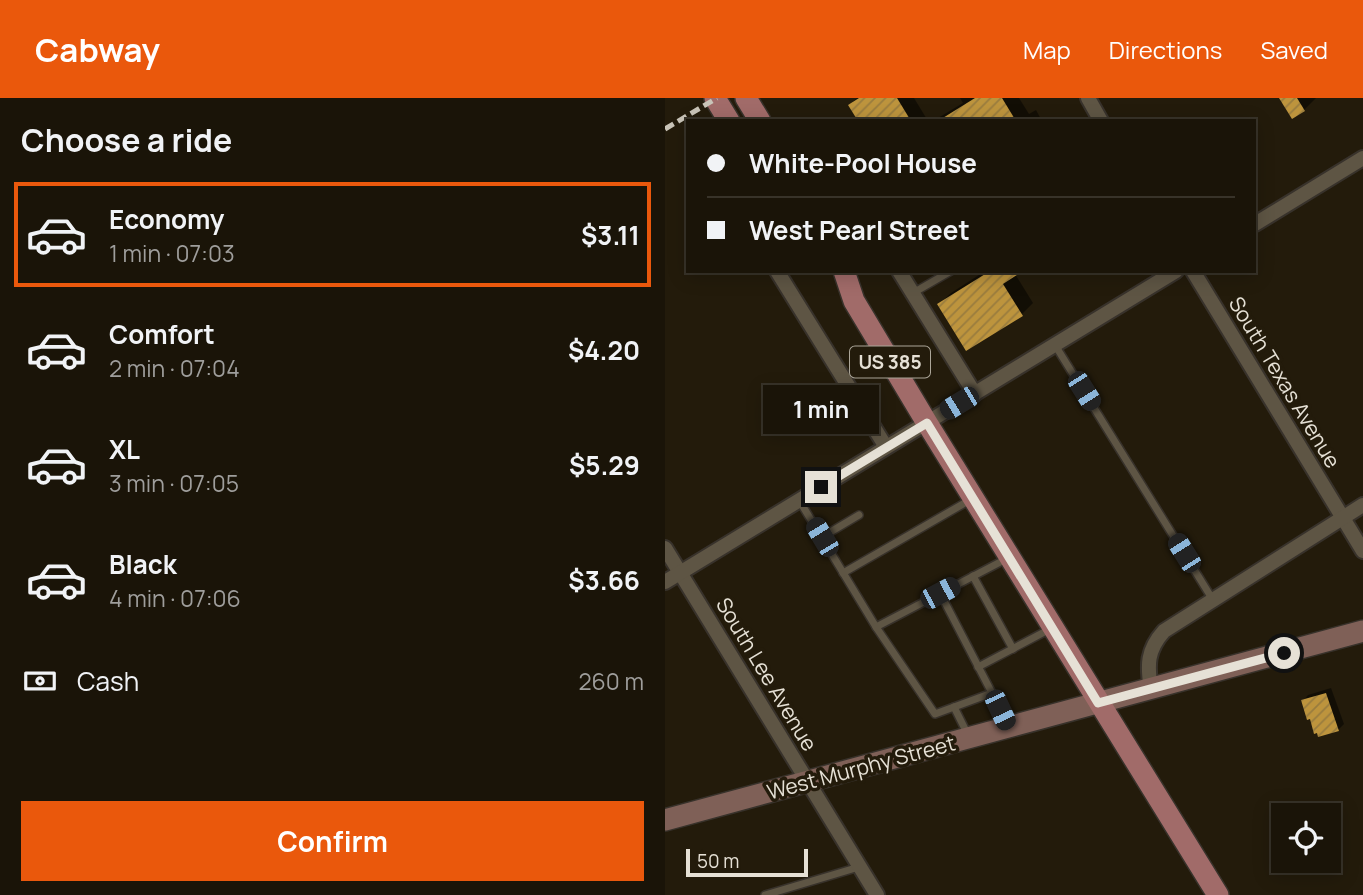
<!DOCTYPE html>
<html lang="en">
<head>
<meta charset="utf-8">
<style>
  :root { --surface:#1a1408; --page:#272116; --text:#f1f3f6; --muted:#9f9e9c; --line:#383329; --accent:#ea580c }
  body { margin:0; font-family:Manrope,sans-serif; background:var(--page); color:var(--text); height:100vh; display:flex; flex-direction:column; font-size:26px; white-space:nowrap }
  * { box-sizing:border-box; margin:0 }
  p { font-size:23px; color:var(--muted) }
  .icon { flex:none; width:38px; height:38px; fill:none; stroke:currentColor; stroke-width:2; stroke-linecap:round; stroke-linejoin:round }
  .map { position:relative; flex:1; overflow:hidden }
  .side { display:flex; flex-direction:column; background:var(--surface); width:665px }
  .side>* { flex:none }
  .guide { position:absolute; left:21px; top:21px; width:570px; height:154px; border-radius:0px; box-shadow:0 4px 18px #0003,0 0 0 2px var(--line); display:grid; align-content:center; height:154px; padding:0 21px; background:var(--surface) }
  .tools { position:absolute; left:606px; top:705px; display:grid; gap:14px }
  .tools a { display:grid; place-items:center; width:70px; height:70px; border-radius:0px; background:var(--surface); box-shadow:0 4px 18px #0003,0 0 0 2px var(--line); font-size:35px }
  .scale { position:absolute; left:21px; bottom:18px; width:122px; box-sizing:border-box; padding-left:7px; border:4px solid #e6e1d6; border-top:0; font-size:19px; line-height:24px; white-space:nowrap; color:#e6e1d6; -webkit-text-stroke:5px #231b0b; paint-order:stroke }
  .end { position:absolute; width:32px; height:32px; margin:-16px; border:9px solid #e6e1d6; background:#111; box-shadow:0 0 0 4px #111 }
  .from { border-radius:50% }
  .bubble { position:absolute; height:49px; border-radius:0px; background:var(--surface); box-shadow:0 4px 18px #0003,0 0 0 2px var(--line); font-size:23px; font-weight:700; line-height:49px; text-align:center }
  .car { position:absolute; width:21px; height:42px; margin:-21px -10px; border-radius:9px; box-shadow:0 0 5px 2px #0007; background:linear-gradient(#222 24%,#8ab4d8 0 40%,#222 0 76%,#8ab4d8 0 86%,#222 0) }
  .guide b { display:flex; align-items:center; gap:24px; height:66px; font-size:26px }
  .guide b+b { border-top:2px solid var(--line) }
  .guide i { width:18px; height:18px; background:var(--text) }
  ul { padding:0; list-style:none }
  li { display:flex; align-items:center; gap:21px; height:105px; margin:0 14px 10px; padding:0 7px; border:4px solid transparent; border-radius:0px }
  li div { flex:1 }
  li b { display:block; font-size:26px }
  li em { font-style:normal; font-weight:700 }
  li.current { border-color:var(--accent) }
  li>.icon { width:63px; height:63px; stroke-width:1.5 }
  h2 { padding:0 21px; font-size:32px; line-height:84px }
  .pay { display:flex; align-items:center; gap:18px; height:77px; padding:0 21px; font-size:26px }
  .pay p { margin-inline-start:auto }
  .cta { display:flex; gap:14px; margin-top:auto; padding:14px 21px }
  .cta a { flex:1; height:80px; border-radius:0px; background:var(--accent); color:#fff; font-size:28px; font-weight:700; line-height:80px; text-align:center }
  header { display:flex; align-items:center; gap:42px; box-sizing:border-box; height:98px; padding:0 35px; background:var(--accent); color:#fff }
  header strong { font-size:33px }
  nav { display:flex; gap:38px; margin-inline-start:auto; font-size:24px }
  main { display:flex; flex:1; min-height:0 }
  .map>svg:first-child { display:block }
  .shadow { fill:#0007 }
  .building { fill:url(#building-hatch) }
  .lines { fill:none; stroke-linecap:round; stroke-linejoin:round }
  .lane-casing { stroke:#38322b; stroke-width:10 }
  .street-casing { stroke:#38322b; stroke-width:18 }
  .secondary-casing { stroke:#38322b; stroke-width:24 }
  .primary-casing { stroke:#38322b; stroke-width:24 }
  .lane { stroke:#5e5544; stroke-width:7 }
  .street { stroke:#5e5544; stroke-width:14 }
  .secondary { stroke:#7f6057; stroke-width:21 }
  .primary { stroke:#a16b69; stroke-width:21 }
  .rail { stroke:#c9c4b8; stroke-width:5; stroke-dasharray:10 5; stroke-linecap:butt }
  .route { stroke:#e6e1d6; stroke-width:9 }
  .labels { text-anchor:middle; dominant-baseline:central; stroke-width:7; stroke-linejoin:round; paint-order:stroke }
  .shield { fill:#231b0b; stroke:#aca699; stroke-width:2 }
  .shield-label { font-size:19px; font-weight:bold; fill:#e6e1d6 }
  .street-label { font-size:21px; fill:#e6e1d6; stroke:#231b0b }
</style>
</head>
<body>
<header>
<strong>Cabway</strong>
<nav><a>Map</a><a>Directions</a><a>Saved</a></nav>
</header>
<main>
<section class="side">
<h2>Choose a ride</h2>
<ul>
<li class="current"><svg class="icon" aria-label="car" viewBox="0 0 24 24"><path d="M5 17H2v-5l4-1 3-4h7l3 4 3 1v5h-3M9 17h6M6 11h13"/><circle cx="7" cy="17" r="2"/><circle cx="17" cy="17" r="2"/></svg><div><b>Economy</b><p>1 min · 07:03</p></div><em>$3.11</em></li>
<li><svg class="icon" aria-label="car" viewBox="0 0 24 24"><path d="M5 17H2v-5l4-1 3-4h7l3 4 3 1v5h-3M9 17h6M6 11h13"/><circle cx="7" cy="17" r="2"/><circle cx="17" cy="17" r="2"/></svg><div><b>Comfort</b><p>2 min · 07:04</p></div><em>$4.20</em></li>
<li><svg class="icon" aria-label="car" viewBox="0 0 24 24"><path d="M5 17H2v-5l4-1 3-4h7l3 4 3 1v5h-3M9 17h6M6 11h13"/><circle cx="7" cy="17" r="2"/><circle cx="17" cy="17" r="2"/></svg><div><b>XL</b><p>3 min · 07:05</p></div><em>$5.29</em></li>
<li><svg class="icon" aria-label="car" viewBox="0 0 24 24"><path d="M5 17H2v-5l4-1 3-4h7l3 4 3 1v5h-3M9 17h6M6 11h13"/><circle cx="7" cy="17" r="2"/><circle cx="17" cy="17" r="2"/></svg><div><b>Black</b><p>4 min · 07:06</p></div><em>$3.66</em></li>
</ul>
<div class="pay"><svg class="icon" aria-label="cash" viewBox="0 0 24 24"><path d="M3 7h18v10H3z"/><circle cx="12" cy="12" r="2"/></svg>Cash<p>260 m</p></div>
<div class="cta"><a>Confirm</a></div>
</section>
<div class="map">
<svg width="698" height="797" viewBox="0 0 698 797">
  <defs>
    <pattern id="building-hatch" width="6" height="6" patternUnits="userSpaceOnUse" patternTransform="scale(1.75)"><rect width="6" height="6" fill="#bd943d"/><path d="M-1 1l2-2M0 6l6-6M5 7l2-2" fill="none" stroke="#997c3e"/></pattern>
  </defs>
  <rect width="100%" height="100%" fill="#231b0b"/>
  <g class="shadow">
    <path d="M192 0H249L263 23H195L185 7Z"/>
    <path d="M295 0H354L364 16 371 12 377 23H268L298 5Z"/>
    <path d="M616 0H651L639 12Z"/>
    <path d="M320 173H353L350 176 368 205 357 216 274 206 286 195Z"/>
    <path d="M666 590 679 626 673 632 638 603 643 597Z"/>
  </g>
  <g class="building">
    <path d="M194 0H232L246 23H193L183 7Z"/>
    <path d="M310 0H337L351 23H273Z"/>
    <path d="M614 0H632L640 13 627 21Z"/>
    <path d="M325 173H358L338 186 358 218 301 253 272 206Z"/>
    <path d="M661 595 674 633 653 639 652 635 649 636 645 621 642 622 636 602Z"/>
  </g>
  <g class="lines">
    <g class="lane-casing">
      <g id="lane">
        <path d="M248 195 286 173"/>
        <path d="M390 247 548 502"/>
        <path d="M134 402 211 529"/>
        <path d="M157 439 194 417"/>
        <path d="M178 475 305 402"/>
        <path d="M308 478 348 551"/>
        <path d="M275 495 327 595 270 616 211 529 343 460"/>
        <path d="M313 569 387 530"/>
        <path d="M327 595 342 626"/>
        <path d="M289 609 303 637"/>
        <path d="M100 797 194 769"/>
      </g>
    </g>
    <g class="street-casing">
      <g id="street">
        <path d="M423 0 436 23"/>
        <path d="M590 126 698 60"/>
        <path d="M112 173 221 349"/>
        <path d="M234 173 310 296"/>
        <path d="M528 173 698 453"/>
        <path d="M0 450 212 797"/>
        <path d="M0 484 511 173"/>
        <path d="M486 591C482 567 482 552 499 533L698 407"/>
      </g>
    </g>
    <g class="secondary-casing">
      <path id="secondary" d="M0 722 698 533"/>
    </g>
    <g class="primary-casing">
      <g id="primary">
        <path d="M50 0 64 23"/>
        <path d="M81 0 95 23"/>
        <path d="M179 173 189 203 262 325 553 797"/>
      </g>
    </g>
    <use href="#lane" class="lane"/>
    <use href="#street" class="street"/>
    <use href="#secondary" class="secondary"/>
    <use href="#primary" class="primary"/>
    <path class="rail" d="M0 31 52 0"/>
  </g>
  <g class="lines">
    <path class="route" d="M156 389 262 325 433 605 619 555"/>
  </g>
  <g class="labels">
    <rect class="shield" x="185" y="248.5" width="80" height="31" rx="5"/>
    <g class="shield-label">
      <text x="225" y="264">US 385</text>
    </g>
    <g class="street-label">
      <text transform="translate(620 284) rotate(59)">South Texas Avenue</text>
      <text transform="translate(102 576) rotate(59)">South Lee Avenue</text>
      <text transform="translate(196 669) rotate(-15)">West Murphy Street</text>
    </g>
  </g>
</svg>
<div class="tools">
<a><svg class="icon" aria-label="locate" viewBox="0 0 24 24"><circle cx="12" cy="12" r="6"/><path d="M12 2v4M12 18v4M2 12h4M18 12h4"/></svg></a>
</div>
<div class="scale">50 m</div>
<i class="end from" style="left:619px;top:555px"></i>
<i class="end" style="left:156px;top:389px"></i>
<div class="bubble" style="left:98px;top:287px;width:116px">1 min</div>
<i class="car" style="left:419px;top:293px;rotate:148deg"></i>
<i class="car" style="left:294px;top:305px;rotate:239deg"></i>
<i class="car" style="left:157px;top:439px;rotate:329deg"></i>
<i class="car" style="left:519px;top:455px;rotate:328deg"></i>
<i class="car" style="left:275px;top:495px;rotate:62deg"></i>
<i class="car" style="left:335px;top:612px;rotate:155deg"></i>
<div class="guide">
<b><i class="from"></i>White-Pool House</b>
<b><i></i>West Pearl Street</b>
</div>
</div>
</main>
</body>
</html>
